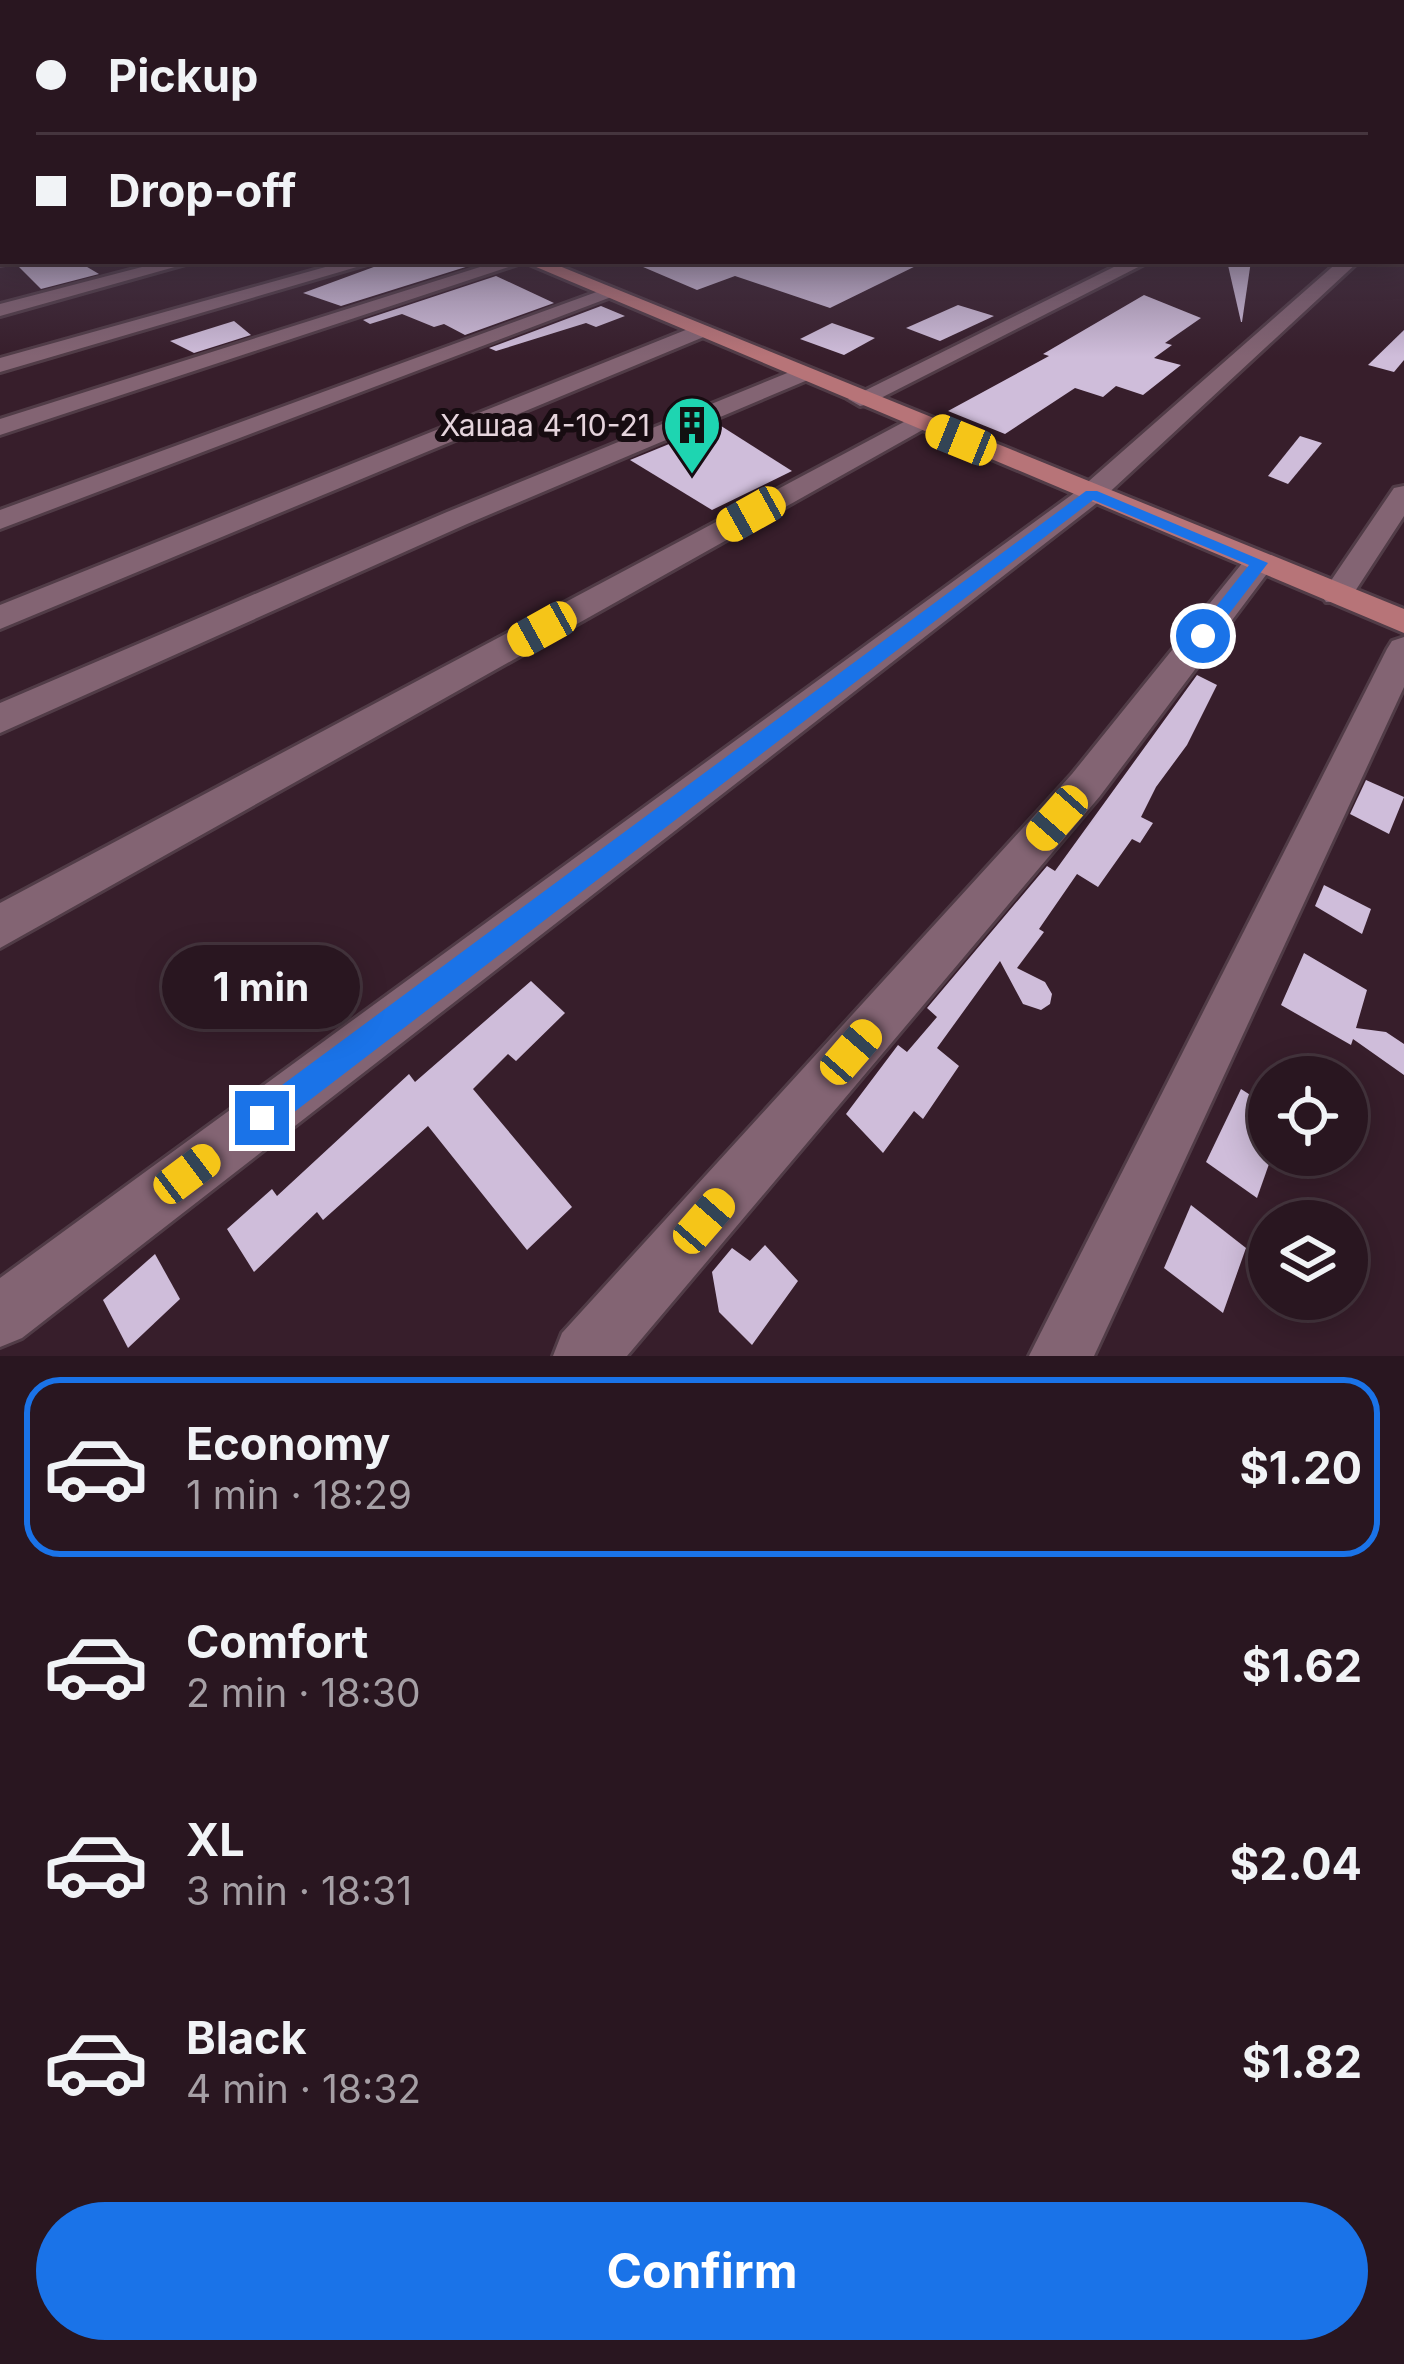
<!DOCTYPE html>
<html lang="en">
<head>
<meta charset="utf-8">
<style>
  :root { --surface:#291620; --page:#311f29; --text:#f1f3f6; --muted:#a59fa5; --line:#45353e; --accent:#1a73e8 }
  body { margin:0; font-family:Inter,sans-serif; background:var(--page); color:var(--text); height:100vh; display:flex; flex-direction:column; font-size:45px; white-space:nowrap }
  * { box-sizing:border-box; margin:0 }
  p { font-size:39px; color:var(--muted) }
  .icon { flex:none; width:66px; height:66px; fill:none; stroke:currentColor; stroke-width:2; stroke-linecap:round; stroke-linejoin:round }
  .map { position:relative; height:1356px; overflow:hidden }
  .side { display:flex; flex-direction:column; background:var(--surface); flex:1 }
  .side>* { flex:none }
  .guide { position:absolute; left:0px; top:0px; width:1404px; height:264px; box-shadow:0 6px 30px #0003,0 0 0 3px var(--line); display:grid; align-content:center; height:264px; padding:0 36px; background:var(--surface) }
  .fabs { position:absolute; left:1248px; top:1056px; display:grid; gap:24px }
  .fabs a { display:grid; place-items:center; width:120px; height:120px; border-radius:50%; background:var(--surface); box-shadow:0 6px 30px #0003,0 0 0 3px var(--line); font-size:60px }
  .end { position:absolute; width:54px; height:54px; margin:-27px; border:15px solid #1a73e8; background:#fff; box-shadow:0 0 0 6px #fff }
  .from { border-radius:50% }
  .bubble { position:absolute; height:84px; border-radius:42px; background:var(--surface); box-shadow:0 6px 30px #0003,0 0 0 3px var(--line); font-size:39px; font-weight:700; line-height:84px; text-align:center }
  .car { position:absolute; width:36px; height:72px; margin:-36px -18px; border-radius:15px; box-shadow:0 0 9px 3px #0007; background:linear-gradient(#f5c518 24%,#345 0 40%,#f5c518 0 76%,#345 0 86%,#f5c518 0) }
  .guide b { display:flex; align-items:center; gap:42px; height:114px; font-size:45px }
  .guide b+b { border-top:3px solid var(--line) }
  .guide i { width:30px; height:30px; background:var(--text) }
  ul { padding:21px 0 0; list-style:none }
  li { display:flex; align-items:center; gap:36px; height:180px; margin:0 24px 18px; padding:0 12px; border:6px solid transparent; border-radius:36px }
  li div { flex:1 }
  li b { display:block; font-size:45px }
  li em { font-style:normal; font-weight:700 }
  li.selected { border-color:var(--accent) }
  li>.icon { width:108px; height:108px; stroke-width:1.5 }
  .action { display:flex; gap:24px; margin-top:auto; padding:24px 36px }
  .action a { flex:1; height:138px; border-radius:72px; background:var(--accent); color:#fff; font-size:48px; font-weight:700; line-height:138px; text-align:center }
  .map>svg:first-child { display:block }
  .building { fill:#cfbdda }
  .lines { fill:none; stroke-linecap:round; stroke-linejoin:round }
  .minor-casing { stroke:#513c47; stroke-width:6 }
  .major-casing { stroke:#513c47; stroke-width:6 }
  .minor { fill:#836473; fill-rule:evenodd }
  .major { fill:#b77478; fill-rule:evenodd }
  .route { fill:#1a73e8 }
  .labels { text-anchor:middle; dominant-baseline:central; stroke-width:12; stroke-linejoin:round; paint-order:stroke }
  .far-poi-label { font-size:30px; fill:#e5d4dc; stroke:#170c11; text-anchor:end }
</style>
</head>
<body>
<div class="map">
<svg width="1404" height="1356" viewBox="0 0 1404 1356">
  <rect width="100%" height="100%" fill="#371e2b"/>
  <g class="building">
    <path d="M44 261H77L99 274 41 289 19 267Z"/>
    <path d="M390 261 472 265 341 306 303 293Z"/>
    <path d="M629 261H926L830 308 735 276 697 290Z"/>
    <path d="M1227 261H1251L1242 322H1241Z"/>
    <path d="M496 276 554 303 465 335 444 324 434 327 402 314 370 324 363 320Z"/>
    <path d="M1144 295 1201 318 1165 343 1172 345 1154 358 1181 365 1143 395 1116 386 1103 397 1075 388 1005 434 948 411 1049 356 1043 354Z"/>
    <path d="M958 305 994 316 940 341 906 328Z"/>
    <path d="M601 306 625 316 596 327 586 323 496 351 489 348Z"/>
    <path d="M234 321 251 335 194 353 170 341Z"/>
    <path d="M832 323 875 338 844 355 800 339Z"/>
    <path d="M1404 330V360L1394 372 1368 365Z"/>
    <path d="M718 424 792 471 712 510 630 460Z"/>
    <path d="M1300 436 1322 443 1288 484 1268 476Z"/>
    <path d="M1197 675 1217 685 1187 745 1156 787 1141 817 1153 823 1140 843 1132 839 1098 887 1077 874 1039 929 1044 932 1017 968 1045 982 1052 994 1050 1004 1041 1010 1023 1004 1000 961 937 1048 959 1066 923 1119 914 1111 883 1153 846 1114 898 1045 907 1052 937 1017 927 1008 1047 866 1055 871Z"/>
    <path d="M1366 780 1404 797 1389 834 1350 814Z"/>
    <path d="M1324 885 1371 909 1362 934 1315 906Z"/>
    <path d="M1304 953 1367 990 1356 1028 1386 1032 1404 1044V1075L1353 1039 1351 1045 1281 1005Z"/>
    <path d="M531 981 565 1013 516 1061 508 1054 473 1089 572 1207 527 1250 428 1126 323 1220 317 1212 254 1272 227 1229 272 1189 277 1196 409 1074 415 1082Z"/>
    <path d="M1241 1089 1269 1107V1164L1257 1198 1206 1162Z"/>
    <path d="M1191 1205 1246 1248 1223 1313 1164 1268Z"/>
    <path d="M765 1245 798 1281 752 1345 719 1312 712 1272 732 1248 750 1261Z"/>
    <path d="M155 1254 180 1299 128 1348 103 1300Z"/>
  </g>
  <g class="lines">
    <g class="minor-casing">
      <g id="minor">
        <path d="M3 180V190L0 191V181Z"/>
        <path d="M1401 186 1404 187V197L1401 196Z"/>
        <path d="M3 211V221L0 222V212Z"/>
        <rect x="1401" y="238" width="3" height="10"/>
        <path d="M0 253 3 261 10 263 0 265Z"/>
        <path d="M165 261H196L0 316V304Z"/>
        <path d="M347 261H377L0 372V358Z"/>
        <path d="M499 261H527L0 435V419Z"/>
        <path d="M1126 261H1150L869 404 860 406 848 399Z"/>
        <path d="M1339 261H1359L1101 500 22 1338 0 1347V1278L1081 488Z"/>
        <path d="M602 290 619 294 0 529V510Z"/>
        <path d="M698 325 706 326V336L0 629V605Z"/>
        <path d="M802 367 810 369V379L467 524 0 733V703L447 512Z"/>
        <path d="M917 415 926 418 930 423 926 428 0 948V903Z"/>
        <path d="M1404 486V516L1348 602H1326L1321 595 1326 588 1394 488Z"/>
        <path d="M1259 553 1275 563 1100 796 627 1356H553L562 1333 1072 774 1248 556Z"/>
        <path d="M1404 637V687L1094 1356H1029L1387 649 1392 641Z"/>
      </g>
    </g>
    <g class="major-casing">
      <path id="major" d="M522 261H547L1404 609V633Z"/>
    </g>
    <use href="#minor" class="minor"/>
    <use href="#major" class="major"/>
  </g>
  <linearGradient id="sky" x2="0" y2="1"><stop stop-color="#1e1018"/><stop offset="0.47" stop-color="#4d4155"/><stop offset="1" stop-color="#4d4155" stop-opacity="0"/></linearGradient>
  <rect width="1404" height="357" fill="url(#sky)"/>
  <path class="route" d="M1086 491H1097L1268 563 1209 640H1196V632L1249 565 1093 500 272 1129 262 1133 251 1129 247 1118 251 1108Z"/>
  <defs>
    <g id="building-pin" transform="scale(3)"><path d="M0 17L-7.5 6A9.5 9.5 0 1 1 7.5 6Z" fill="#1ed5b1" stroke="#170c11"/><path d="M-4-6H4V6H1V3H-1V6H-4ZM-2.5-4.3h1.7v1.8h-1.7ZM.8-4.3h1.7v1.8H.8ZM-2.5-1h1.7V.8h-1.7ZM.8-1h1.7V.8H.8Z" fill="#111"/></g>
  </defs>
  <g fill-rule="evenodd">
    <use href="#building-pin" x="692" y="425"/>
  </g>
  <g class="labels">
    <g class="far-poi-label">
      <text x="650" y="425">Хашаа 4-10-21</text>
    </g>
  </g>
</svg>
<div class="fabs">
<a><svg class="icon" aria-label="locate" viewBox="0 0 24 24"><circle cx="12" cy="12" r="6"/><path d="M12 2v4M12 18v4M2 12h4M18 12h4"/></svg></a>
<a><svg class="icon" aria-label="layers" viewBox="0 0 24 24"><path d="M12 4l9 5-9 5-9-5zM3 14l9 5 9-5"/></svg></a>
</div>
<i class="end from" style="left:1203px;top:636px"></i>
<i class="end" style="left:262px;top:1118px"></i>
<div class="bubble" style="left:162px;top:945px;width:198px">1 min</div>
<i class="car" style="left:961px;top:440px;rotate:292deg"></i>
<i class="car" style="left:751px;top:514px;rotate:241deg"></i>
<i class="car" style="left:542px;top:629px;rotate:241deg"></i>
<i class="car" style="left:1057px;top:818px;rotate:221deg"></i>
<i class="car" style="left:851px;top:1052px;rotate:41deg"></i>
<i class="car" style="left:187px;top:1174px;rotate:53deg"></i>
<i class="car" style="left:704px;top:1221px;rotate:41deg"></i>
<div class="guide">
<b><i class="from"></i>Pickup</b>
<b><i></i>Drop-off</b>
</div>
</div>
<section class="side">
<ul>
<li class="selected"><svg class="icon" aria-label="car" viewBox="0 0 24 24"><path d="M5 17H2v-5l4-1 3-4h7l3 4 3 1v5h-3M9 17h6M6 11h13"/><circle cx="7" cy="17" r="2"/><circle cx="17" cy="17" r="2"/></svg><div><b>Economy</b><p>1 min · 18:29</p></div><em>$1.20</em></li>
<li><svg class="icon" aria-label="car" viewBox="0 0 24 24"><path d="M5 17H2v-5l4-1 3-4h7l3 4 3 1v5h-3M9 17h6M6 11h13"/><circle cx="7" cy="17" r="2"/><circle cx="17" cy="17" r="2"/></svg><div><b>Comfort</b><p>2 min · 18:30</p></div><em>$1.62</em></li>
<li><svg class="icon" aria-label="car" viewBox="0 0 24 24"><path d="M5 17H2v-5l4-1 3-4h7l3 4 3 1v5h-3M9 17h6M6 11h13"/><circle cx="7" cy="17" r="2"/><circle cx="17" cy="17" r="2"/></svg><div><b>XL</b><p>3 min · 18:31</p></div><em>$2.04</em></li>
<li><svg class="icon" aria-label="car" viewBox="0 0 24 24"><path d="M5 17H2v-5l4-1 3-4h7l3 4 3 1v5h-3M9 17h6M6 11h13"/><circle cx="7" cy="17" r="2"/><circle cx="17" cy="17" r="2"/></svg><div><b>Black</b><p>4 min · 18:32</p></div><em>$1.82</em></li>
</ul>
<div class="action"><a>Confirm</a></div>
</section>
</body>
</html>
